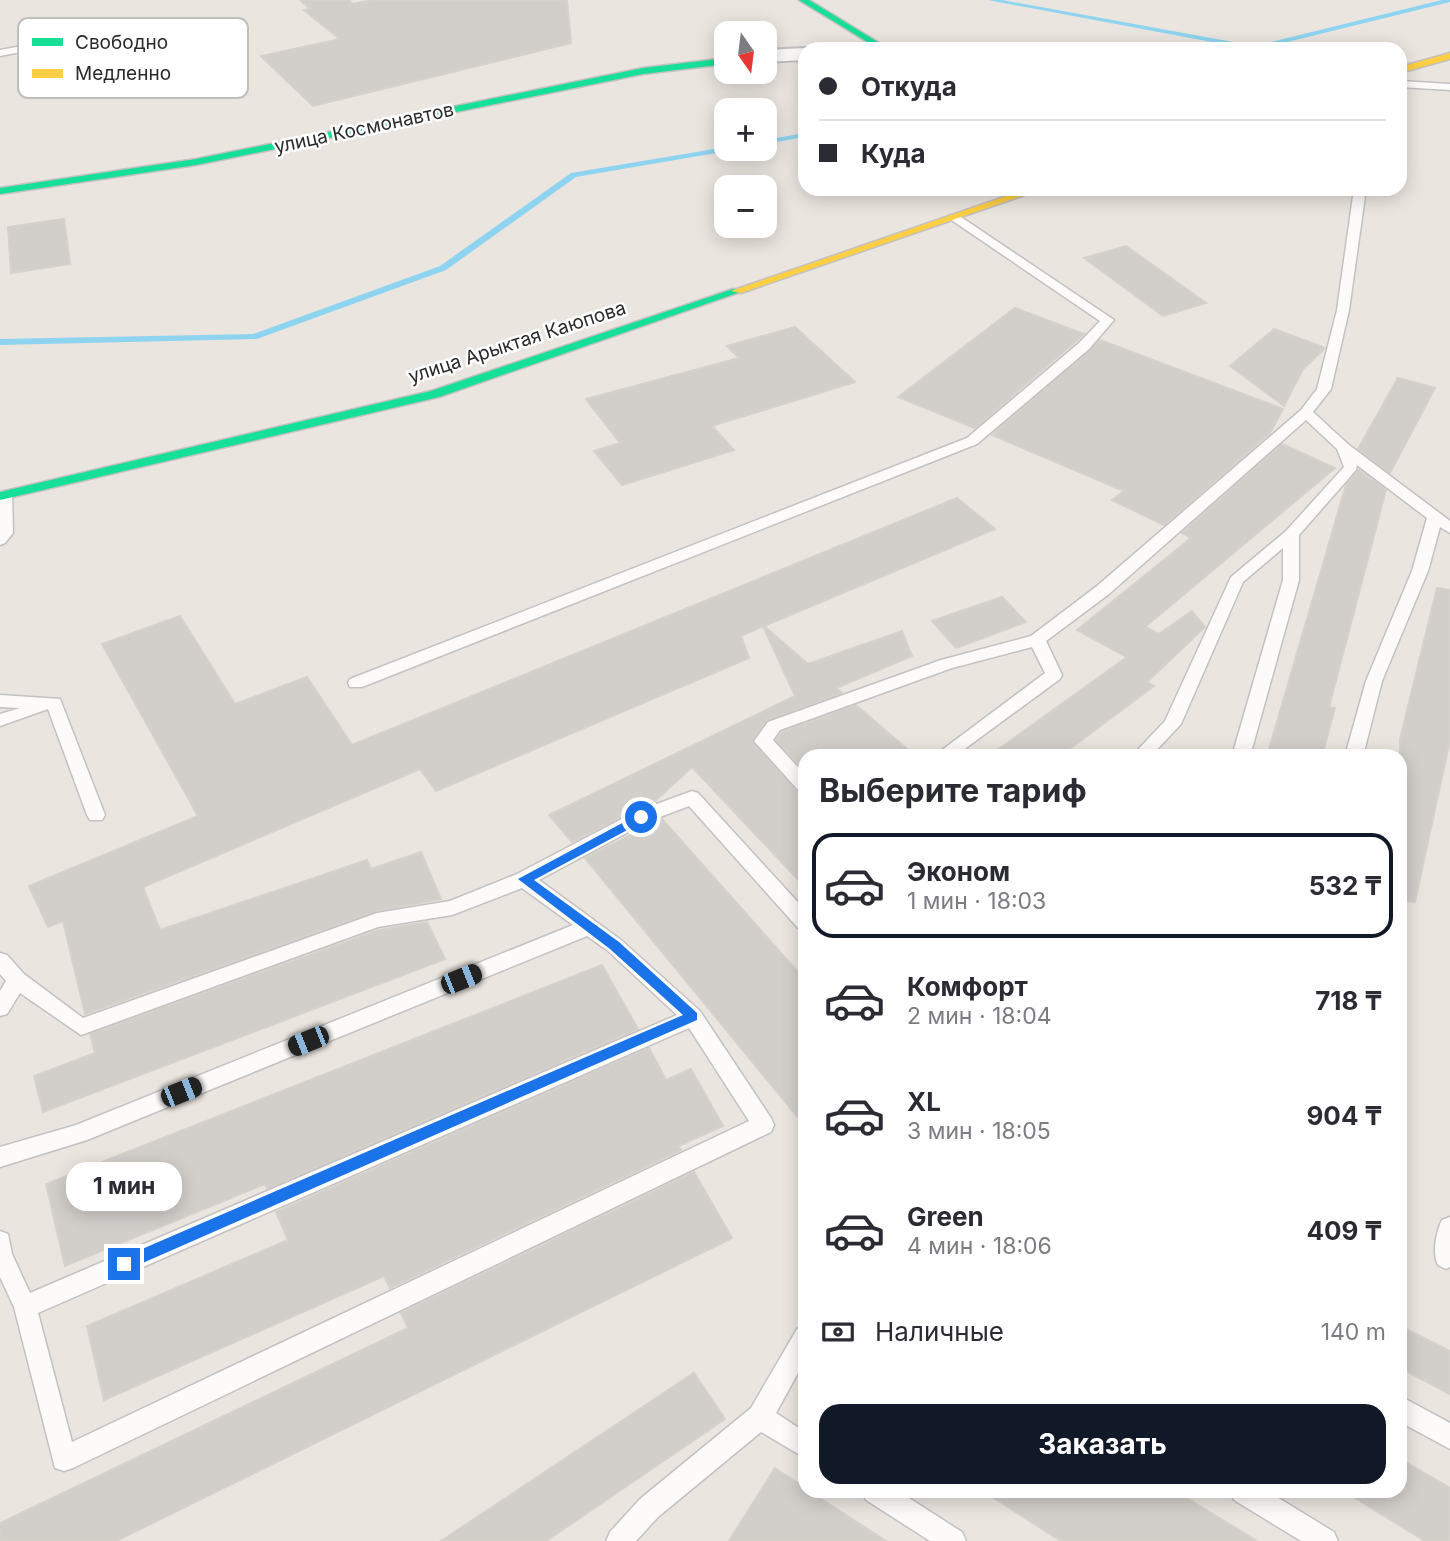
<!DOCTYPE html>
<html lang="ru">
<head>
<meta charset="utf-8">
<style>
  :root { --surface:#fff; --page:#f2f2f3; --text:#2b2b33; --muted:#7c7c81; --line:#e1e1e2; --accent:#111827 }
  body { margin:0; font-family:Inter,sans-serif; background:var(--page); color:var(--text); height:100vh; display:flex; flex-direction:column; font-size:26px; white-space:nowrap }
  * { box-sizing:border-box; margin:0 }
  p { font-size:23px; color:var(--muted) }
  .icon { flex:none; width:38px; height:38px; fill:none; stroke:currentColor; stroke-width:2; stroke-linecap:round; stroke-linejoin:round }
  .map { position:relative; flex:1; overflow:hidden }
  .sheet { position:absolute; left:798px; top:749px; width:609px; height:749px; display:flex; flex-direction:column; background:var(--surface); border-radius:21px; box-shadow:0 4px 18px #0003 }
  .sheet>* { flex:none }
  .banner { position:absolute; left:798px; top:42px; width:609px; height:154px; border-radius:21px; box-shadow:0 4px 18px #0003; display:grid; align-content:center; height:154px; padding:0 21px; background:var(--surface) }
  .needle { width:46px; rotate:166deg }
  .controls { position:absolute; left:714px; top:21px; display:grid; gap:14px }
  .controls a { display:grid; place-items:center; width:63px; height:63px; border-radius:14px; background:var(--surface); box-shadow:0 4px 18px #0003; font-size:35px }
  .end { position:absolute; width:32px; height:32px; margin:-16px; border:9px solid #1a73e8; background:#fff; box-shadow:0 0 0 4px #fff }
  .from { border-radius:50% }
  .bubble { position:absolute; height:49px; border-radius:21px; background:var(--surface); box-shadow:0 4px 18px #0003; font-size:23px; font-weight:700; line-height:49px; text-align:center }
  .car { position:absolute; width:21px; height:42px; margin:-21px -10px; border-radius:9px; box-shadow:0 0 5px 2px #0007; background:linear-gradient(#222 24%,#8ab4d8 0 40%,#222 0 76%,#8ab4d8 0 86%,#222 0) }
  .banner b { display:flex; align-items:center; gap:24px; height:66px; font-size:26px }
  .banner b+b { border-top:2px solid var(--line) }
  .banner i { width:18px; height:18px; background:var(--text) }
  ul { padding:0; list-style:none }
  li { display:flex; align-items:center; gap:21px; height:105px; margin:0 14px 10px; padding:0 7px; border:4px solid transparent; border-radius:21px }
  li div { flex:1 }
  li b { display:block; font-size:26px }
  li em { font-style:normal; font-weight:700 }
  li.selected { border-color:var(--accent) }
  li>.icon { width:63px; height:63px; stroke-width:1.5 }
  h2 { padding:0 21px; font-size:32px; line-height:84px }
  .pay { display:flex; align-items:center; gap:18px; height:77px; padding:0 21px; font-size:26px }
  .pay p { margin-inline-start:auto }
  .primary-button { display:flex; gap:14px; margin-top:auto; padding:14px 21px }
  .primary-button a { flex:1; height:80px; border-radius:21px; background:var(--accent); color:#fff; font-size:28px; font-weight:700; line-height:80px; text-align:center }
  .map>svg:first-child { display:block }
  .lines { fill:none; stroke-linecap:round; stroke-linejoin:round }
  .stream { fill:#8ed4f0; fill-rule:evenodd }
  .building { fill:#d2cfcb; stroke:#d5d1cb; stroke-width:2 }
  .lane-casing { stroke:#c3c1c1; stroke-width:3 }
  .street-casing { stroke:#c3c1c1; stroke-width:4 }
  .fast-casing { stroke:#c3c1c1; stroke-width:3 }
  .slow-casing { stroke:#c3c1c1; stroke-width:3 }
  .lane { fill:#fcfbfa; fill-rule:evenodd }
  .street { fill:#fcfbfa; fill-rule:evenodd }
  .fast { fill:#16e098; fill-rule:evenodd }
  .slow { fill:#ffcf43; fill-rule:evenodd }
  .route { fill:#1a73e8 }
  .labels { text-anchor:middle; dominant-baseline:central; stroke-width:5; stroke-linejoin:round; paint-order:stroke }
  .far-street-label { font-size:19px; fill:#2a2a2a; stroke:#fff }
  .key { fill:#fff; stroke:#bfbfbf; stroke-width:2 }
  .key-label { font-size:19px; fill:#2a2a2a }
</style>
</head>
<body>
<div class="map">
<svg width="1450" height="1541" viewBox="0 0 1450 1541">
  <rect width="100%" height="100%" fill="#eae5df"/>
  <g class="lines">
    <g class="stream">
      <path d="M988 0H1002L1255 46 1442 0H1450V2L1259 49H1249Z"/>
      <path d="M805 133V137L765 144V140Z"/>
      <path d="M726 147V149H732L728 151 576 177 446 270 257 339 0 345V339L253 334 440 266 571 173Z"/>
    </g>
  </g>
  <g class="building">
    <path d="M300 0H348L353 4 372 0H567L571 43 313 106 261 56 340 39 304 10 310 9Z"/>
    <path d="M64 219 70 264 11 273 8 227Z"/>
    <path d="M1126 246 1206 303 1163 316 1084 258Z"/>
    <path d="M1015 308 1084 334 975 428 898 397Z"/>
    <path d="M795 327 855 382 712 426 734 450 622 485 594 451 620 443 586 399 739 358 727 346Z"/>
    <path d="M1274 329 1325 348 1303 369 1284 406 1230 366Z"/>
    <path d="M1100 340 1283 409 1270 433 1164 525 1112 500 1124 491 992 435Z"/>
    <path d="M1398 378 1435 388 1390 473 1358 449Z"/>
    <path d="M1282 444 1335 468 1145 627 1159 634 1192 611 1205 627 1147 682 1154 686 1060 756H989L1127 657 1077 630 1191 538 1182 533Z"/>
    <path d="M1359 470 1386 490 1329 707 1335 708 1322 756H1267L1346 485Z"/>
    <path d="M957 498 995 529 764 626 808 664 902 631 912 656 836 688 842 693 767 720 752 739 797 793 805 794V887L692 767 654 802 634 810 572 842 549 815 795 696 763 626 741 636 749 658 436 791 420 769 143 887 160 930 367 860 371 869 421 852 441 899 376 911 85 1014 63 921 48 927 29 886 198 816 102 644 180 616 235 704 307 677 352 745Z"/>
    <path d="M1437 588 1450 590V740L1415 902 1400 900V739Z"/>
    <path d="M1002 597 1026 622 956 648 932 621Z"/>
    <path d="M856 705 915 756H805V771L776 740 782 732Z"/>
    <path d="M662 819 805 980V1126L585 858Z"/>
    <path d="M427 922 445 959 43 1112 34 1076 95 1053 90 1034 379 930Z"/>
    <path d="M602 965 638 1029 267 1189 265 1184 65 1266 46 1184Z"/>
    <path d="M649 1048 666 1080 691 1069 723 1126 678 1146 681 1150 390 1288 384 1276 104 1400 87 1326 288 1240 276 1212Z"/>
    <path d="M694 1172 732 1238 116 1541H0V1523L408 1328 401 1313Z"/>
    <path d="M1400 1326 1450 1351V1394L1400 1368Z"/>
    <path d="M694 1373 725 1419 546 1541H441Z"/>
    <path d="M1400 1459 1450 1488V1541H1425L1344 1491H1400Z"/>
    <path d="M775 1468 805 1488V1491H809L886 1541H729Z"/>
    <path d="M983 1491H1175L1257 1541H1061Z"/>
  </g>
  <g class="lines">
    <g class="lane-casing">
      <g id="lane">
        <path d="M60 39 65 42 63 44 0 56V50Z"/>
        <path d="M1400 81 1450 84V90L1400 87Z"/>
        <path d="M1354 189H1366L1349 310 1331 389 1313 412 1349 445 1450 521V533L1440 527 1428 571 1382 681 1363 756H1345L1366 681 1412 571 1427 518 1357 465 1356 470 1299 535V580L1250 756H1232L1283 580V548L1243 582 1181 724 1151 756H1132L1165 721 1231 577 1286 531 1344 467 1337 449 1306 420 1109 594 1046 641 1062 675 1060 679 955 756H934L1045 673 1032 647 952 668 780 730 773 740 805 775V792L799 791 754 741 768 722 941 660 1031 636 1097 586 1301 410 1317 389 1337 310Z"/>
        <path d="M950 215H958L1114 320 1089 349 977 444 362 687H350L348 683 350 679 967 438 1079 343 1100 321 950 219Z"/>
        <path d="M5 491 12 495 13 533 5 543 0 545V492Z"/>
        <path d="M0 695 60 699 105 815 102 820H90L87 815 48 709 0 726V714L20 708 0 707Z"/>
        <path d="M692 791 698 793 805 910V931L798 928 689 806 647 822 539 880 621 940 700 1011 771 1118 774 1125 771 1132 73 1468 64 1471 55 1468 14 1307 0 1277V1231L8 1234 12 1254 30 1293 677 1015 607 950 587 936 87 1140 0 1167V1147L76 1125 573 925 522 888 452 915 378 927 81 1035 20 993 7 1014 0 1016V991L6 981 0 974V953L7 955 24 974 83 1018 377 913 450 901 517 874 635 812ZM689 1028 749 1121 72 1442 38 1313Z"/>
        <path d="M1450 1217V1267L1446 1269 1438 1265C1432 1253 1436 1232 1442 1220Z"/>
        <path d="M805 1326V1360L776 1413 805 1432V1458L761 1432 658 1517 636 1541H606L610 1532 640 1499 751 1408 797 1329Z"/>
        <path d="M1400 1396 1450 1423V1449L1400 1422Z"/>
        <path d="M862 1491H898L962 1532 966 1541H930L866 1500Z"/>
        <path d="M1230 1491H1267L1334 1532 1338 1541H1301L1234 1500Z"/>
      </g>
    </g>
    <g class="street-casing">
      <path id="street" d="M805 48 808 49H805V60L765 62V50Z"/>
    </g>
    <g class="fast-casing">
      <g id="fast">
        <path d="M799 0H809L889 49H879Z"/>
        <path d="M726 58V64L643 74 196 165 0 194V188L196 159 643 68Z"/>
        <path d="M733 289 743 291 439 397 0 500V492L431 391Z"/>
      </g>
    </g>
    <g class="slow-casing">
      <g id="slow">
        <path d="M1450 53V59L1400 73V67Z"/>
        <path d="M1027 189H1042L741 293 731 291Z"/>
      </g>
    </g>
    <use href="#lane" class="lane"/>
    <use href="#street" class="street"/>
    <use href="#fast" class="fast"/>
    <use href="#slow" class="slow"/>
  </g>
  <path class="route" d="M641 813 647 817 646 820 534 880 619 942 697 1013V1020L129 1269H119L117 1264 119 1259 683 1015 610 949 518 879Z"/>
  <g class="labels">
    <g class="far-street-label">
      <text transform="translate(364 128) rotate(-12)">улица Космонавтов</text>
      <text transform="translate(517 342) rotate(-18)">улица Арыктая Каюпова</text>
    </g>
  </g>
  <rect x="18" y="18" width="230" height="80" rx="10" class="key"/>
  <rect x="32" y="38" width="31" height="8" fill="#16e098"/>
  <rect x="32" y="69" width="31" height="9" fill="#ffcf43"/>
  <g class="key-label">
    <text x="75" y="49">Свободно</text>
    <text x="75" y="80">Медленно</text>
  </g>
</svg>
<div class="controls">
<a><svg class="needle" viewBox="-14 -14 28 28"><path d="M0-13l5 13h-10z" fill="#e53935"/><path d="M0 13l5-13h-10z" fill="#7c7c81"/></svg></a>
<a>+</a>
<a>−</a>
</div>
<i class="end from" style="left:641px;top:817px"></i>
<i class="end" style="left:124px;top:1264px"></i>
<div class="bubble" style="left:66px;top:1162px;width:116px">1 мин</div>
<i class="car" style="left:461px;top:979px;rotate:68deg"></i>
<i class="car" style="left:308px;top:1041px;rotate:248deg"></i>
<i class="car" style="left:181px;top:1092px;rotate:68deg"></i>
<div class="banner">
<b><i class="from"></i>Откуда</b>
<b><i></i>Куда</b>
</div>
<section class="sheet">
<h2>Выберите тариф</h2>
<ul>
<li class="selected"><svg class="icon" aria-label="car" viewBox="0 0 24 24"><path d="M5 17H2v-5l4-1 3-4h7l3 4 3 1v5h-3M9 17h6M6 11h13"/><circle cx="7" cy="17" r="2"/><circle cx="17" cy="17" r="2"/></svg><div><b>Эконом</b><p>1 мин · 18:03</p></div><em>532 ₸</em></li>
<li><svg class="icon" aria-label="car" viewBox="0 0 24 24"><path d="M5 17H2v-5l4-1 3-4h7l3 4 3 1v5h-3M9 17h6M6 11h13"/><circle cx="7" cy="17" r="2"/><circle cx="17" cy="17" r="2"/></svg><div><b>Комфорт</b><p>2 мин · 18:04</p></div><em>718 ₸</em></li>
<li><svg class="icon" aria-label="car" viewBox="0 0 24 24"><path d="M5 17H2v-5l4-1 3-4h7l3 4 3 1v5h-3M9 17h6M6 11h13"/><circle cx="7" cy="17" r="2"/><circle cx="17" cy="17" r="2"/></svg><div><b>XL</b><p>3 мин · 18:05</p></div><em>904 ₸</em></li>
<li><svg class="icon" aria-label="car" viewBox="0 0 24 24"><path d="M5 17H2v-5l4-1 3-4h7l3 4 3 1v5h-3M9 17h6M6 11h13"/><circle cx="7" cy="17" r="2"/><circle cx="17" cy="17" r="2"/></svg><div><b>Green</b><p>4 мин · 18:06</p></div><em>409 ₸</em></li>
</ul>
<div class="pay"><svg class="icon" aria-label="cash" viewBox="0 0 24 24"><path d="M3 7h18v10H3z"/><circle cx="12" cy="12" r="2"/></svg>Наличные<p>140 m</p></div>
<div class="primary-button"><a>Заказать</a></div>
</section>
</div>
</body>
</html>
